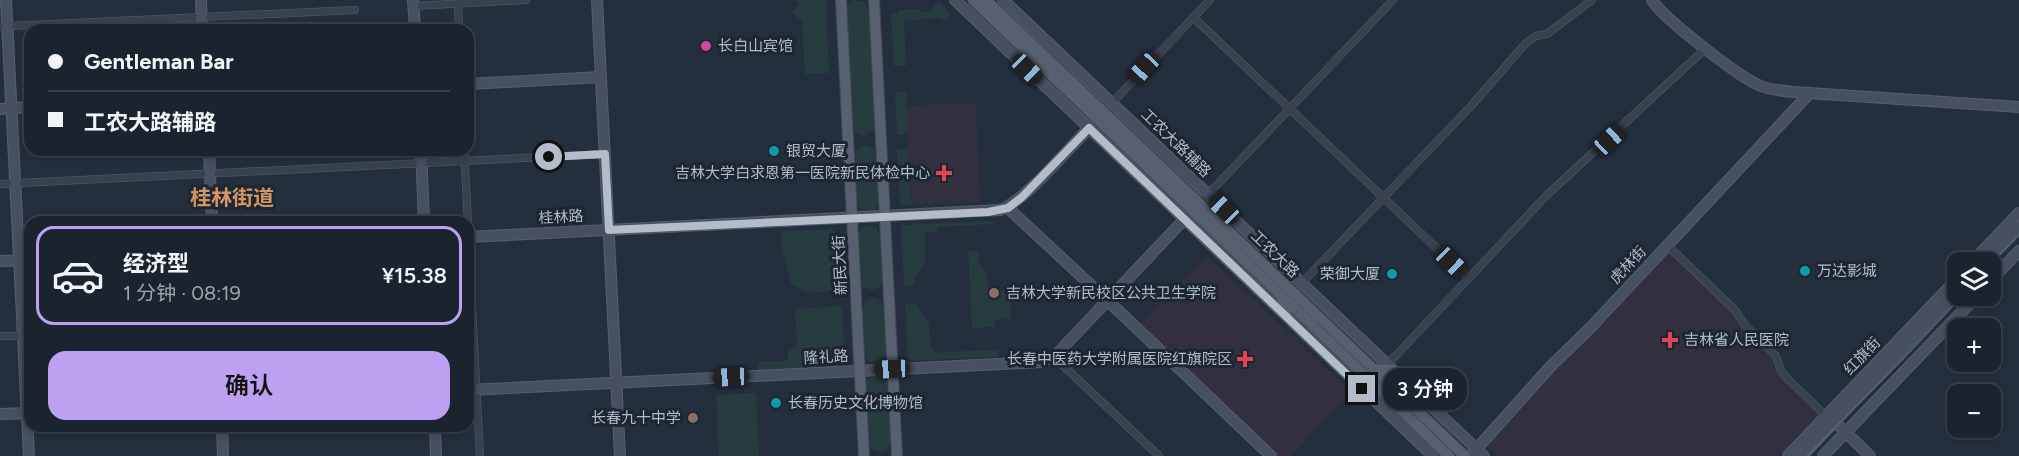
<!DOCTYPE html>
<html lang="zh">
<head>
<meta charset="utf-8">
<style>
  :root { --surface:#1b232e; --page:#242b36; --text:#f1f3f6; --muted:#a0a4aa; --line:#39404a; --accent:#bca0f2 }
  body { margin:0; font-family:Figtree,"Noto Sans SC",sans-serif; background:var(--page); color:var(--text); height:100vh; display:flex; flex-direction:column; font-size:22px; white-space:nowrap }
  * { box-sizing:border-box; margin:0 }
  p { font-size:20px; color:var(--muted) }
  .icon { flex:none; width:33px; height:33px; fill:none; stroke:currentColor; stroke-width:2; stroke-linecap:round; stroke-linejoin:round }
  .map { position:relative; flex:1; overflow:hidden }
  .sheet { position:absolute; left:24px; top:216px; width:450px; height:216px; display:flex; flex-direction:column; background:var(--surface); border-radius:18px; box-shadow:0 3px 9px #0003,0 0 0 2px var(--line) }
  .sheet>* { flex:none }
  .guide { position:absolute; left:24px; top:24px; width:450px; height:132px; border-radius:18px; box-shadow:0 3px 9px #0003,0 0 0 2px var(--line); display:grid; align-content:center; height:132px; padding:0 24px; background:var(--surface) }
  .buttons { position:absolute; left:1947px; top:252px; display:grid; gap:12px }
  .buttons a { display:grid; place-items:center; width:54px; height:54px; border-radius:12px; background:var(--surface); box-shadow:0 3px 9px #0003,0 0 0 2px var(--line); font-size:30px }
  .end { position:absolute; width:27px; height:27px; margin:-14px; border:8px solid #b4bcc9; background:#111; box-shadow:0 0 0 3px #111 }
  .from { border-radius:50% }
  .bubble { position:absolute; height:42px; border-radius:18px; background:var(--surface); box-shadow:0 3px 9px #0003,0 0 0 2px var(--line); font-size:20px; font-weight:600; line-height:42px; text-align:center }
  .car { position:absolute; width:18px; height:36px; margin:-18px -9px; border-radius:8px; box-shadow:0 0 4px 2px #0007; background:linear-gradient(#222 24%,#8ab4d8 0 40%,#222 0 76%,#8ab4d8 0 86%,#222 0) }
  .guide b { display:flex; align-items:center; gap:21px; height:57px; font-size:22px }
  .guide b+b { border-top:2px solid var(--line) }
  .guide i { width:15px; height:15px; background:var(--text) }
  ul { padding:10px 0 0; list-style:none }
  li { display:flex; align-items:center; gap:18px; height:99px; margin:0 12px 9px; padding:0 12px; border:3px solid var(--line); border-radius:18px }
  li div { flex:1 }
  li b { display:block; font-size:22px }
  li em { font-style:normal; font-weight:600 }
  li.current { border-color:var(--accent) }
  li>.icon { width:54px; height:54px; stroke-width:1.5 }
  .button { display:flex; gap:12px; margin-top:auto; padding:12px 24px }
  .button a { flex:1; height:69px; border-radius:18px; background:var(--accent); color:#111; font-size:24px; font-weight:600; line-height:69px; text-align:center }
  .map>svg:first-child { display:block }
  .medical { fill:#32303f }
  .green { fill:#263c3f }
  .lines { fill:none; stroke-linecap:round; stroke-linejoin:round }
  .street-casing { stroke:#565f6c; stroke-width:8 }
  .secondary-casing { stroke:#565f6c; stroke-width:12 }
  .primary-casing { stroke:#414a57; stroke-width:12 }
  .street { stroke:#38414e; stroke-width:7 }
  .secondary { stroke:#465061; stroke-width:10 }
  .primary { stroke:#56606e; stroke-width:10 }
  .tram { stroke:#5a6575; stroke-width:1.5 }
  .route { stroke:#b4bcc9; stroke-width:8 }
  .hotel-dot { fill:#d1479c; stroke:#1d2633; stroke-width:2 }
  .culture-dot { fill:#0f9aa8; stroke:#1d2633; stroke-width:2 }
  .health-dot { fill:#e0444e; stroke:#1d2633; stroke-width:2 }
  .education-dot { fill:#8d6e63; stroke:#1d2633; stroke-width:2 }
  .labels { text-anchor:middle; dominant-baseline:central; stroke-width:6; stroke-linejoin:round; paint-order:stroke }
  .poi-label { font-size:15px; fill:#b4bcc9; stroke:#1d2633; text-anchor:start }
  .street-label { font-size:15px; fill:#b4bcc9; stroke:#1d2633 }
  .district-label { font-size:21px; font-weight:bold; fill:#d59563; stroke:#1d2633 }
</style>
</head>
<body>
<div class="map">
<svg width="2019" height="456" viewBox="0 0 2019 456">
  <rect width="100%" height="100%" fill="#242f3e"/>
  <g class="medical">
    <path d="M976 103 980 202 911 205 906 106Z"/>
    <path d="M1668 251 1732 311 1739 324 1773 356 1821 414 1779 456H1498L1485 444Z"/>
    <path d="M1207 255 1351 392 1291 456H1276L1139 325Z"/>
  </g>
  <g class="green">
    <path d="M795 0H826L829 73 805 74 802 22 792 12 799 4Z"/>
    <path d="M854 0 864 2 869 11 875 124 873 130 864 136 857 134 852 125 846 12 848 5Z"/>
    <path d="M940 3 951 14 944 21 940 18 904 21 906 66H894L891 14 898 13V10L918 9 921 13 933 11 934 5Z"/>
    <path d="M907 91V134L897 135 895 92Z"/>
    <path d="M865 145 875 149 877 155 879 203 875 209 868 212 859 207 856 201 855 153 859 147Z"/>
    <path d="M908 149 911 205H900L897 150Z"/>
    <path d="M993 221 994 224 937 227V232L925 233V262L916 276 914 285 904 286 901 225Z"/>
    <path d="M869 226 876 228 881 237 882 282 878 288 872 290 862 286 860 279 858 234 862 228Z"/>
    <path d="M832 229 839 235 842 291 808 293 791 284 782 251 781 231Z"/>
    <path d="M968 251H978L979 263 987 273 988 289 993 291 1010 290 1011 319 994 320V327L972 328Z"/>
    <path d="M873 298 879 300 884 306 886 351 884 358 876 363 869 361 864 355 862 310 866 301Z"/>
    <path d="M916 303 929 322 930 344 934 352 942 354V352L998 350 999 357 908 361 905 304Z"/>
    <path d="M842 306 845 365 843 367 760 371 758 370V362L788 361V352L797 345 795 309Z"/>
    <path d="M876 375 883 377 887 382 891 440 887 450C880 454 873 452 869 445L865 387 867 380Z"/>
    <path d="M756 393 759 456H719L716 395Z"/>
  </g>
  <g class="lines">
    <g class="street-casing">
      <g id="street">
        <path d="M458 4 459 30"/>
        <path d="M413 6 526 0"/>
        <path d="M1193 17 1468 278"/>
        <path d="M0 26H1"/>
        <path d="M8 26 355 10"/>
        <path d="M1112 103 1210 0"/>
        <path d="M464 150 468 222"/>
        <path d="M0 184 605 154"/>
        <path d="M1197 206 1393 0"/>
        <path d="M468 231 480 456"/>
        <path d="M1667 245 1736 311 1744 324 1776 356 1781 371 1787 378 1826 416"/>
        <path d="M1302 283 1471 106 1526 43 1536 36 1547 34 1592 0"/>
        <path d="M0 336H17"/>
        <path d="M1054 357 1159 456"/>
        <path d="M1387 365 1547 195 1706 48"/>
      </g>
    </g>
    <g class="secondary-casing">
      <g id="secondary">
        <path d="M6 0 29 456"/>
        <path d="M201 0 202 30"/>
        <path d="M413 0 415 30"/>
        <path d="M597 0 620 456"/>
        <path d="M955 0 1433 456"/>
        <path d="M1003 0 1484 456"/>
        <path d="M1652 0C1664 19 1740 78 1761 86 1771 90 1782 91 1793 92L2019 107"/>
        <path d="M468 84 601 77"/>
        <path d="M0 109 30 107"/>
        <path d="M209 150 212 222"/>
        <path d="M421 150 424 222"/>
        <path d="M1008 208 1124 316 1271 456"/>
        <path d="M468 237 1000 210C1024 202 1069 148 1089 128"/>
        <path d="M0 261 30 260"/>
        <path d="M1972 262 2019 213"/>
        <path d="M1984 262 2019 227"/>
        <path d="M1990 281 2019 251"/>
        <path d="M468 390 1041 362 1054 357 1193 210"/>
        <path d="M0 414 30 413"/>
        <path d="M1834 421 1870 456"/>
        <path d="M222 426 223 456"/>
        <path d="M435 426 436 456"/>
        <path d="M1472 454 1550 367 1591 327 1809 94"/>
        <path d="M1788 456 1958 278"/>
        <path d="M1802 456 1958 290"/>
        <path d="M1823 456 1977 296"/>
      </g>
    </g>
    <g class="primary-casing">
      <g id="primary">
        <path d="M841 0 864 456"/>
        <path d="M874 0 897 456"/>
        <path d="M973 0 1449 456"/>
        <path d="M986 0 1465 456"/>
        <path d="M1281 295 1287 317"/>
        <path d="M1373 369 1393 370"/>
        <path d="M1362 389 1381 390"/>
      </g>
    </g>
    <use href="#street" class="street"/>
    <use href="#secondary" class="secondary"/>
    <use href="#primary" class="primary"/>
    <g class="tram">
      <path d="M1990 265 2019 235"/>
      <path d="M1807 456 1901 361 1962 296"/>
    </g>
  </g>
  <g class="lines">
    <path class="route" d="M549 157 605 154 609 230 988 212 1008 208 1022 197 1089 128 1362 389"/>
  </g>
  <circle class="hotel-dot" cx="706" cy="46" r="6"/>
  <g class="culture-dot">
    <circle cx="774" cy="151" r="6"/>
    <circle cx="1805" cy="271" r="6"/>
    <circle cx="1392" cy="274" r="6"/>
    <circle cx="776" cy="403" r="6"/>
  </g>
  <g class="health-dot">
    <path d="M941 164h6v6h6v6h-6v6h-6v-6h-6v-6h6z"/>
    <path d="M1667 331h6v6h6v6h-6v6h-6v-6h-6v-6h6z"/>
    <path d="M1242 350h6v6h6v6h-6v6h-6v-6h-6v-6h6z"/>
  </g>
  <g class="education-dot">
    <circle cx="994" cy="293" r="6"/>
    <circle cx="693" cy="418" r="6"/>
  </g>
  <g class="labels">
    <g class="poi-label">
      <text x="718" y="46">长白山宾馆</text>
      <text x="786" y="151">银贸大厦</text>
      <text x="930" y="173" text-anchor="end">吉林大学白求恩第一医院新民体检中心</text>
      <text x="1817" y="271">万达影城</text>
      <text x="1380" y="274" text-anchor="end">荣御大厦</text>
      <text x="1006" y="293">吉林大学新民校区公共卫生学院</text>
      <text x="1684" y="340">吉林省人民医院</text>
      <text x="1232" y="359" text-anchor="end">长春中医药大学附属医院红旗院区</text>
      <text x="788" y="403">长春历史文化博物馆</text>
      <text x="681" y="418" text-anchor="end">长春九十中学</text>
    </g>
    <g class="street-label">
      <text transform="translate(1176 143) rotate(44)">工农大路辅路</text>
      <text transform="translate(561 217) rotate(-3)">桂林路</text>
      <text transform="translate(1275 254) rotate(44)">工农大路</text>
      <text transform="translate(840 265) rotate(-93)">新民大街</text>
      <text transform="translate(1628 265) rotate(-47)">虎林街</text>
      <text transform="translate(1862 356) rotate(-46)">红旗街</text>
      <text transform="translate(826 357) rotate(-3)">隆礼路</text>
    </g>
    <g class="district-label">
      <text x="232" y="197">桂林街道</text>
    </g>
  </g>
</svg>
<div class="buttons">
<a><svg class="icon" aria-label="layers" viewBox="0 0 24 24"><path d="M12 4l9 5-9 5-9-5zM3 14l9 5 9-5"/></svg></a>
<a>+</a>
<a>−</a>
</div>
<i class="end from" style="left:549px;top:157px"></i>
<i class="end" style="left:1362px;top:389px"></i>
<div class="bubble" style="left:1383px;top:368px;width:84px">3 分钟</div>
<i class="car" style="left:1144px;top:68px;rotate:223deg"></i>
<i class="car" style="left:1027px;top:69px;rotate:134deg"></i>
<i class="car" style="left:1609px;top:140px;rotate:47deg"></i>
<i class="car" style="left:1224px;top:209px;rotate:314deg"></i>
<i class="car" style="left:1451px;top:262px;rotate:134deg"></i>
<i class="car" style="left:892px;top:369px;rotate:267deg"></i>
<i class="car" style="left:731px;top:377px;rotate:267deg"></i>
<div class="guide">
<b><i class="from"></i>Gentleman Bar</b>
<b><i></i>工农大路辅路</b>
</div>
<section class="sheet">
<ul>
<li class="current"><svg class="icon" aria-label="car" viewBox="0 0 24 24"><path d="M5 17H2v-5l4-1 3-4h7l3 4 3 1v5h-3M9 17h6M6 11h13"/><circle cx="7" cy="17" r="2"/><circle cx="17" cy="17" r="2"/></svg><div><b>经济型</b><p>1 分钟 · 08:19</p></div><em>¥15.38</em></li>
</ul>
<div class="button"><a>确认</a></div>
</section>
</div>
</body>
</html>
